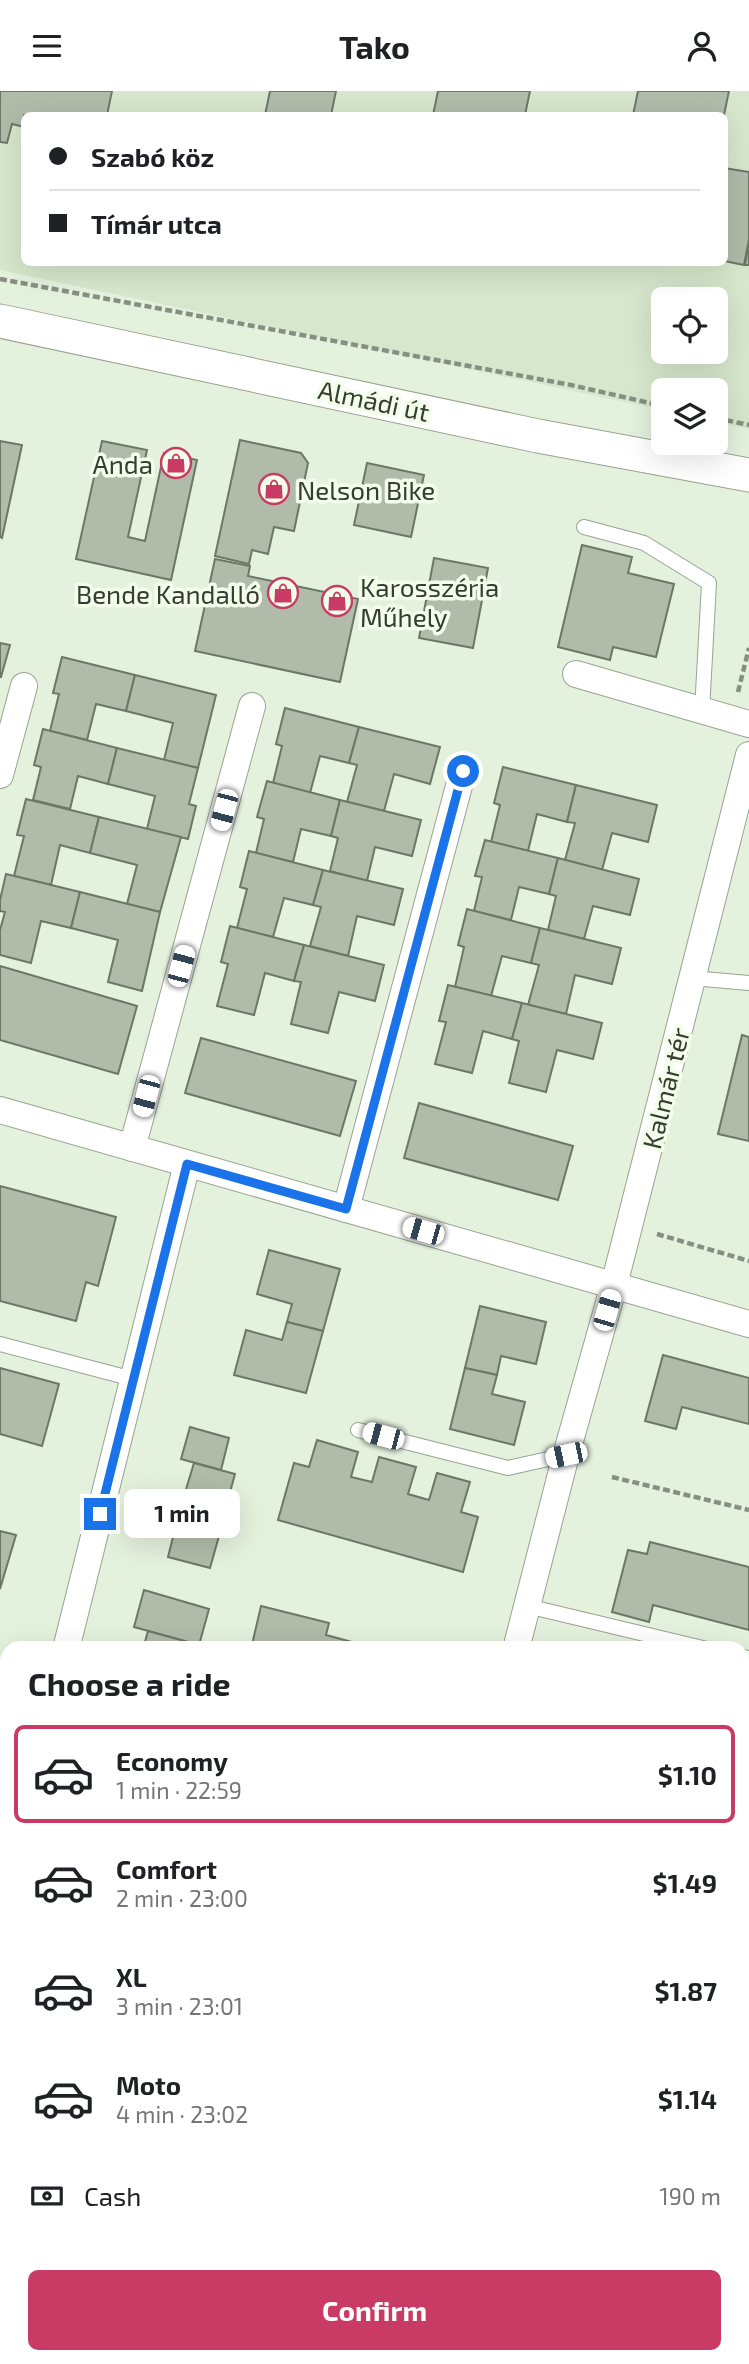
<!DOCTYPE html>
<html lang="en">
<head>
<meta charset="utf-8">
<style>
  :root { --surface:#fff; --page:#f2f2f2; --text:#202124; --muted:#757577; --line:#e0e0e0; --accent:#c93b64 }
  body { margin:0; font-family:"Exo 2",sans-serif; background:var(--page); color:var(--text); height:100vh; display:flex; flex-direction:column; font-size:26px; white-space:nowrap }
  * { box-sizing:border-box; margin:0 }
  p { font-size:23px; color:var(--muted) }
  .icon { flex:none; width:38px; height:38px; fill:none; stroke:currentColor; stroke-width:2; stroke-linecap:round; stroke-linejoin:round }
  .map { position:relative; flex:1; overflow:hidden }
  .drawer { position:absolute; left:0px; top:1550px; width:749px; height:723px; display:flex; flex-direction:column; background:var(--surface); border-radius:21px 21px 0 0; box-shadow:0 7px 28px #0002 }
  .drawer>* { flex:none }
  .guide { position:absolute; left:21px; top:21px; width:707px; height:154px; border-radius:10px; box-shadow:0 7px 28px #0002; display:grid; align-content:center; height:154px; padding:0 28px; background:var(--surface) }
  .fabs { position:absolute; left:651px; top:196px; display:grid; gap:14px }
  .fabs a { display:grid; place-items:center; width:77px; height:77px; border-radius:10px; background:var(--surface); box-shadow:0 7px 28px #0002; font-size:35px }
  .end { position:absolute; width:32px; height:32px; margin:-16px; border:9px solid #1a73e8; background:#fff; box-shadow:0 0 0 4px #fff }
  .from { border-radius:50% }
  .bubble { position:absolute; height:49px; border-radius:10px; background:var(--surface); box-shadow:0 7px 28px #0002; font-size:23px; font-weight:700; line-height:49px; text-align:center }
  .car { position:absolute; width:21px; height:42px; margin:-21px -10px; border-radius:9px; box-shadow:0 0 5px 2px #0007; background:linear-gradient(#fff 24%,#345 0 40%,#fff 0 76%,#345 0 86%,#fff 0) }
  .guide b { display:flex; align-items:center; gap:24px; height:66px; font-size:26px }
  .guide b+b { border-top:2px solid var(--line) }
  .guide i { width:18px; height:18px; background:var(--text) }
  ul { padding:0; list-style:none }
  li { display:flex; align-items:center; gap:21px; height:98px; margin:0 14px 10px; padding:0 14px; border:4px solid transparent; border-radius:10px }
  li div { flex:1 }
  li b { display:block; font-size:26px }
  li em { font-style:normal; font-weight:700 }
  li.current { border-color:var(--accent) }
  li>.icon { width:63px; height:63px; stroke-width:1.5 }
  h2 { padding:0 28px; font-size:32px; line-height:84px }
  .pay { display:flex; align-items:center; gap:18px; height:77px; padding:0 28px; font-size:26px }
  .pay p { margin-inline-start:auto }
  .primary-button { display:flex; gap:14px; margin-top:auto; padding:14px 28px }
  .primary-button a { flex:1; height:80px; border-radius:10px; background:var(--accent); color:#fff; font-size:28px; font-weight:700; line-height:80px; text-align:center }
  header { display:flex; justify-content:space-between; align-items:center; height:91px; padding:0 28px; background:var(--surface); font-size:32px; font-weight:700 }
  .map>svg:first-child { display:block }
  .built { fill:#d7e7cd; fill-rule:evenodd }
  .green { fill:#bbdea5 }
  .building { fill:#b0bca9; stroke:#6d7766; stroke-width:2 }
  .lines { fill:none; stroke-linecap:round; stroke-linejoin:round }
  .service-casing { stroke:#98a491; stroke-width:16 }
  .minor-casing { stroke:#98a491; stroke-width:28 }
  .tertiary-casing { stroke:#98a491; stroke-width:35 }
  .path { stroke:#868f81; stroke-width:4.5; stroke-dasharray:7 3.5; stroke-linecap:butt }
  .service { stroke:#fff; stroke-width:14 }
  .minor { stroke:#fff; stroke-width:26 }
  .tertiary { stroke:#fff; stroke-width:33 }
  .route { stroke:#1a73e8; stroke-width:9 }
  .labels { text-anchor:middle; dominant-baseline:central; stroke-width:7; stroke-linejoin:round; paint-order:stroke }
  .street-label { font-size:26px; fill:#373c34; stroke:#f2feea }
  .poi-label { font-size:26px; fill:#373c34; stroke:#f2feea; text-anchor:end }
</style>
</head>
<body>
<header><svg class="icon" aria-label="menu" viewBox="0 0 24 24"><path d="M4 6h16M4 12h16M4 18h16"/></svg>Tako<svg class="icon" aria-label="person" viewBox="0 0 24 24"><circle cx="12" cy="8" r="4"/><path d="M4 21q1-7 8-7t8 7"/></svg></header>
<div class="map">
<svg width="749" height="2273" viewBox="0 0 749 2273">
  <rect width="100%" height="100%" fill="#e4f1dd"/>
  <path class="built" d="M0 0H749V338L716 331V299H663V319L0 179ZM24 24H724V172H24ZM663 208H716V261H663Z"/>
  <g class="green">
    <path d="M0 1674 7 1676V2001L0 1995Z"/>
    <path d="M742 2199 749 2201V2273H446L448 2266H742Z"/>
  </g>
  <g class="building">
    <path d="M0 0H112L107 24H24V36L12 33 7 52 0 51Z"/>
    <path d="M270 0H336L331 24H265Z"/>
    <path d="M438 0H530L525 24H433Z"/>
    <path d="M638 0H729L724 24H633Z"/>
    <path d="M724 77 749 81V148L744 174 724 170Z"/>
    <path d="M749 152V174H745Z"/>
    <path d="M240 349 301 362 308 372 294 440 274 436 268 463 252 459 249 473 215 465Z"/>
    <path d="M0 350 22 354 2 447 0 446Z"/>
    <path d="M102 350 147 359 128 446 145 450 164 362 197 369 171 489 76 468Z"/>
    <path d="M367 372 424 384 411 446 354 434Z"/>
    <path d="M582 454 632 466 628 482 674 493 656 566 613 556 610 569 558 556Z"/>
    <path d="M434 467 488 477 473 557 419 547Z"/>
    <path d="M215 468 250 475 248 485 358 508 340 591 195 560Z"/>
    <path d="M0 552 10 554 1 586H0Z"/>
    <path d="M62 566 135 584 126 620 96 613 87 649 50 640 59 603 53 602Z"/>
    <path d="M135 584 216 604 198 677 164 669 173 632 126 620Z"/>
    <path d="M285 617 359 636 349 672 320 665 310 702 273 692 282 655 276 653Z"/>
    <path d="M359 636 440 656 430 693 394 683 384 720 347 711 357 674 349 672Z"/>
    <path d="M43 638 117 657 108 693 78 685 70 718 33 709 41 676 34 674Z"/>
    <path d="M117 657 198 677 189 713 196 715 188 748 147 738 155 705 108 693Z"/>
    <path d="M503 676 576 694 567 731 537 723 528 760 491 751 500 714 494 712Z"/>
    <path d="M267 690 340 709 331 745 301 738 293 771 256 762 264 728 257 726Z"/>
    <path d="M576 694 657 714 648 751 612 742 602 779 565 769 575 732 567 731Z"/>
    <path d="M26 708 99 726 90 762 60 754 51 794 14 785 24 745 17 744Z"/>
    <path d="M340 709 421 729 412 765 375 756 367 790 330 780 338 747 331 745Z"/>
    <path d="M99 726 181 746 160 821 127 813 137 774 90 762Z"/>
    <path d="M485 749 558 767 549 803 519 796 511 829 474 820 482 786 475 785Z"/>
    <path d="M249 760 323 779 313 814 284 807 273 846 237 837 247 798 240 796Z"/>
    <path d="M558 767 639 788 630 824 593 815 584 848 548 839 556 805 549 803Z"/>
    <path d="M323 779 403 798 394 834 357 825 348 865 310 855 321 816 313 814Z"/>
    <path d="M6 783 80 801 71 837 41 830 31 872 0 864V839L5 821 0 820V809Z"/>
    <path d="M80 801 160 821 142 900 108 891 118 849 71 837Z"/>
    <path d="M467 818 540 837 531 872 502 865 491 905 455 896 464 856 458 854Z"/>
    <path d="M230 835 304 854 294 890 265 882 254 924 217 915 228 873 221 871Z"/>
    <path d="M540 837 621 857 612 893 575 884 566 923 528 914 539 874 531 872Z"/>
    <path d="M304 854 384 874 375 910 339 901 328 942 291 933 301 891 294 890Z"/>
    <path d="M0 875 137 915 118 983 0 949Z"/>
    <path d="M448 894 522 912 512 948 483 940 472 982 435 973 446 931 439 930Z"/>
    <path d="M522 912 602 932 593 968 557 959 546 1001 509 992 519 950 512 948Z"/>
    <path d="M742 944 749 946V1050L718 1043Z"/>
    <path d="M201 947 356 990 340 1045 185 1002Z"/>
    <path d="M419 1012 573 1055 558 1109 404 1067Z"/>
    <path d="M0 1095 116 1126 98 1195 86 1191 76 1230 0 1210Z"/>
    <path d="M269 1159 340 1178 323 1240 287 1231 292 1213 257 1203Z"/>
    <path d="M480 1215 546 1231 536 1273 501 1265 497 1284 465 1277Z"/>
    <path d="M287 1231 323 1240 306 1302 234 1284 246 1239 282 1249Z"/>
    <path d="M663 1264 749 1287V1333L682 1316 676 1338 645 1330Z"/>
    <path d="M0 1277 59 1293 42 1355 0 1343Z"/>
    <path d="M465 1277 497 1284 492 1303 525 1311 514 1354 450 1338Z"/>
    <path d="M190 1336 229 1347 221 1379 181 1368Z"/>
    <path d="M317 1349 358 1361 351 1386 372 1391 379 1366 416 1376 408 1403 429 1409 437 1382 470 1391 461 1421 478 1426 463 1481 278 1429 294 1372 309 1376Z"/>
    <path d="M194 1372 235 1383 226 1416 184 1405Z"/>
    <path d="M171 1402 214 1413 206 1442 164 1430Z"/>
    <path d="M176 1434 219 1445 210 1477 168 1466Z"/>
    <path d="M0 1440 16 1444 0 1498Z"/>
    <path d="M650 1451 749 1476V1539L653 1514 649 1531 612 1521 628 1459 647 1463Z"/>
    <path d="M144 1499 209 1518 199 1554 134 1536Z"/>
    <path d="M261 1515 329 1532 326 1544 378 1558H251Z"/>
    <path d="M148 1540 199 1554 198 1558H143Z"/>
    <path d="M742 1604 749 1606V1686L742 1684Z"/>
    <path d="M0 2103 7 2105V2164L0 2162Z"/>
    <path d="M175 2266H242L239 2273H172Z"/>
    <path d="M260 2266H294L311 2273H257Z"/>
  </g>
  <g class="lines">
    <g class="service-casing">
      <g id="service">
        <path d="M584 436 644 452 709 492 702 620"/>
        <path d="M692 887 749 892"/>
        <path d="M0 1253 133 1288"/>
        <path d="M358 1339 508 1377 566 1364"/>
        <path d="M527 1515 707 1558"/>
        <path d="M742 1566 749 1567"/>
        <path d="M742 1718 749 1720"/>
      </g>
    </g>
    <g class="minor-casing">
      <g id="minor">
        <path d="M576 583 749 633"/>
        <path d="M0 684 24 595"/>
        <path d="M0 1019 749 1233"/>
        <path d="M132 1057 252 615"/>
        <path d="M346 1118 463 680"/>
        <path d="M66 1558 187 1073"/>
        <path d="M516 1558 566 1364 614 1194 749 664"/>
        <path d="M0 2035 7 2039"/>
        <path d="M742 2053 749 2049"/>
        <path d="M742 2181 749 2182"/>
      </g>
    </g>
    <g class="tertiary-casing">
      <path id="tertiary" d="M0 230 538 345 749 384"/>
    </g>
    <g class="path">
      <path d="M0 188 571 294 663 315"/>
      <path d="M716 327 749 334"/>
      <path d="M738 601 749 557"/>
      <path d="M657 1143 749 1170"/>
      <path d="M612 1386 749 1419"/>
      <path d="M0 1726 7 1727"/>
      <path d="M639 2266 662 2273"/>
    </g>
    <use href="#service" class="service"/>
    <use href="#minor" class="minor"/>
    <use href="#tertiary" class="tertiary"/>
  </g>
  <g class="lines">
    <path class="route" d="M100 1423 187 1073 346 1118 463 680"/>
  </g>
  <defs>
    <g id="shop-ring" transform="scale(1.575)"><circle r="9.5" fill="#f2feea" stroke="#c93b64" stroke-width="1.5"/><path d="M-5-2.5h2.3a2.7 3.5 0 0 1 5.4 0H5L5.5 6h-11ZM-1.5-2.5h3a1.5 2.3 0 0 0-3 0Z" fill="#c93b64"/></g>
  </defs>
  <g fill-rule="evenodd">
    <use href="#shop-ring" x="176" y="372"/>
    <use href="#shop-ring" x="274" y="398"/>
    <use href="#shop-ring" x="283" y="502"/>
    <use href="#shop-ring" x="337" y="510"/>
  </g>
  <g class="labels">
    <g class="street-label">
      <text transform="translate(374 309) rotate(12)">Almádi út</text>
      <text transform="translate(665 997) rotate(-76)">Kalmár tér</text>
    </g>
    <g class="poi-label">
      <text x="153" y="372">Anda</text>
      <text x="297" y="398" text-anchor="start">Nelson Bike</text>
      <text x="360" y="495" text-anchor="start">Karosszéria<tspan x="360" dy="30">Műhely</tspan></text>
      <text x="260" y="502">Bende Kandalló</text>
    </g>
  </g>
</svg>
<div class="fabs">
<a><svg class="icon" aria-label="locate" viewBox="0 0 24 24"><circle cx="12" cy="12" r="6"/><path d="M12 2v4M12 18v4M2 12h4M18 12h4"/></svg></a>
<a><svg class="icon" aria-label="layers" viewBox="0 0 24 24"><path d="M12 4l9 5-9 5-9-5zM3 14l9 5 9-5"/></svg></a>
</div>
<i class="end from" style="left:463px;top:680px"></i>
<i class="end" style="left:100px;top:1423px"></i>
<div class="bubble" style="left:124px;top:1398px;width:116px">1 min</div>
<i class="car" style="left:224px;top:719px;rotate:195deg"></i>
<i class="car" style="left:181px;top:875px;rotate:15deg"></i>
<i class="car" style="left:146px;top:1005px;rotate:195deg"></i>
<i class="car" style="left:423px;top:1140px;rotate:286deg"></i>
<i class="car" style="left:607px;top:1219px;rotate:16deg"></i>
<i class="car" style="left:383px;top:1345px;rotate:285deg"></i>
<i class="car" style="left:566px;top:1364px;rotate:258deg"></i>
<div class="guide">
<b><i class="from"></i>Szabó köz</b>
<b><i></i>Tímár utca</b>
</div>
<section class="drawer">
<h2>Choose a ride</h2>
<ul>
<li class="current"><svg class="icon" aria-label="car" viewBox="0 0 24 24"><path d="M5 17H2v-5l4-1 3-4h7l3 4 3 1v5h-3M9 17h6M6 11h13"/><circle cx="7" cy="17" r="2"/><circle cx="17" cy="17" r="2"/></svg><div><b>Economy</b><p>1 min · 22:59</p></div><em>$1.10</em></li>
<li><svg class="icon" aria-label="car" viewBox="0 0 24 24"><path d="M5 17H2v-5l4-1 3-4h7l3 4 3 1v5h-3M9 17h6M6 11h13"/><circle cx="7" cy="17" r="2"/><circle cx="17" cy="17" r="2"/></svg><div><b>Comfort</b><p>2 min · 23:00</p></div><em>$1.49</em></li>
<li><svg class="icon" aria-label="car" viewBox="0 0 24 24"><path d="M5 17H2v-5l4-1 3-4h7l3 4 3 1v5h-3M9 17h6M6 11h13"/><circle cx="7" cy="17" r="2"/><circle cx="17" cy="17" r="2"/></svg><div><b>XL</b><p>3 min · 23:01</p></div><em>$1.87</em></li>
<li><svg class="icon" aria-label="car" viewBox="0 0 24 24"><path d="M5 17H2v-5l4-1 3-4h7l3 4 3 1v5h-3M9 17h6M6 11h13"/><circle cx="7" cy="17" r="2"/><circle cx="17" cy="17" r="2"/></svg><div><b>Moto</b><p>4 min · 23:02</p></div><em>$1.14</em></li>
</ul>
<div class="pay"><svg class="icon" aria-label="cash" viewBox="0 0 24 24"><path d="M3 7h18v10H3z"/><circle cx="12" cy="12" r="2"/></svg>Cash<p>190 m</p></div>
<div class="primary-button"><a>Confirm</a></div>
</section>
</div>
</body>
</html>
